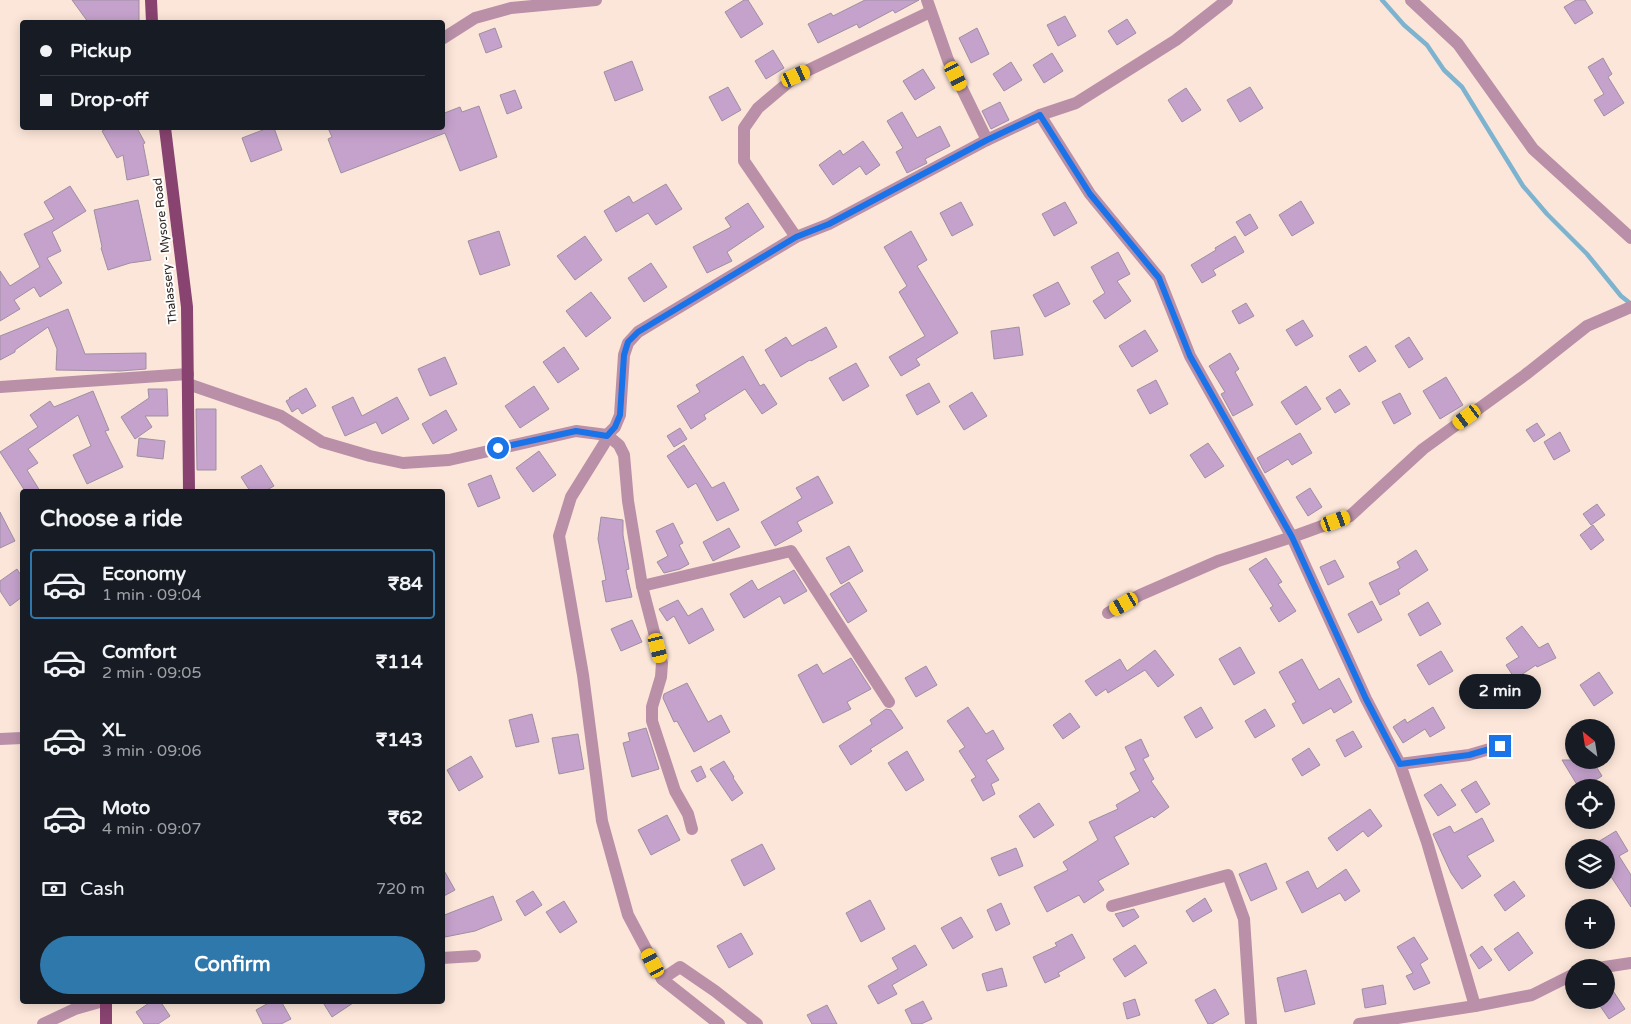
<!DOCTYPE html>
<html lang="en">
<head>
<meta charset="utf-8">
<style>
  :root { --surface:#171b24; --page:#242831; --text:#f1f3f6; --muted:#9ea1a6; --line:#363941; --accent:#2f78ac }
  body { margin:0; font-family:"Varela Round",sans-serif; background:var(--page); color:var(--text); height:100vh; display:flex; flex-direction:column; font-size:19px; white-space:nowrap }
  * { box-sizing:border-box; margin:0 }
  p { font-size:16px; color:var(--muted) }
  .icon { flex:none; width:28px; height:28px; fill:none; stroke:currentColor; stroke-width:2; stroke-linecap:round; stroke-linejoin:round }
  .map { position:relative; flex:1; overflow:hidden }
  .drawer { position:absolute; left:20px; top:489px; width:425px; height:515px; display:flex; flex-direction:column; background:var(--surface); border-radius:5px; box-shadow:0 2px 12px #0003 }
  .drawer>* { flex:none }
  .guide { position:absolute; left:20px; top:20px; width:425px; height:110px; border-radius:5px; box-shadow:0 2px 12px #0003; display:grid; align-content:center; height:110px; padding:0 20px; background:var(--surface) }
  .needle { width:32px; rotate:330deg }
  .controls { position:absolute; left:1565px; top:719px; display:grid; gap:10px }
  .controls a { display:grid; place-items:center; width:50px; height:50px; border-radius:50%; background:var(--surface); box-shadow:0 2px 12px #0003; font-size:25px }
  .end { position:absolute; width:22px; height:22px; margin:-11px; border:6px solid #1a73e8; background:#fff; box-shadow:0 0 0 2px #fff }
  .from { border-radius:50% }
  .bubble { position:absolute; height:35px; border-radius:18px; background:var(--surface); box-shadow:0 2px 12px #0003; font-size:16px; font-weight:800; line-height:35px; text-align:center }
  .car { position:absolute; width:15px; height:30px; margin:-15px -8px; border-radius:6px; box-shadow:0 0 4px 1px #0007; background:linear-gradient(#f5c518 24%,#345 0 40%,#f5c518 0 76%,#345 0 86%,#f5c518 0) }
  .guide b { display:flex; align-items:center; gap:18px; height:48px; font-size:19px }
  .guide b+b { border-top:1px solid var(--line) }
  .guide i { width:12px; height:12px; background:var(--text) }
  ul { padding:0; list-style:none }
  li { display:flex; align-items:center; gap:15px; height:70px; margin:0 10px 8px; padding:0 10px; border:2px solid transparent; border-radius:5px }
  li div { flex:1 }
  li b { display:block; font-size:19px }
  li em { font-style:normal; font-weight:800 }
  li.active { border-color:var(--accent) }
  li>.icon { width:45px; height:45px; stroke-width:1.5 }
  h2 { padding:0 20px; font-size:22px; line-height:60px }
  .pay { display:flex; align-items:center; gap:12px; height:55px; padding:0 20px; font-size:19px }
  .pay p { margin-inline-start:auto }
  .button { display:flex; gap:10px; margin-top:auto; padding:10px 20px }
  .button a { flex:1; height:58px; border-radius:30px; background:var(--accent); color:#fff; font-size:20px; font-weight:800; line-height:58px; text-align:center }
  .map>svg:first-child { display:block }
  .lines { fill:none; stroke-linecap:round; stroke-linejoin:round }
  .stream { stroke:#7eb3d0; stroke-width:4.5 }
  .building { fill:#c5a2cc; stroke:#9e8fa1 }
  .street { stroke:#b990a8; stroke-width:12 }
  .primary { stroke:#884370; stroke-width:12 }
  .route { stroke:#1a73e8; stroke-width:6 }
  .labels { text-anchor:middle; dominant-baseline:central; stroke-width:4; stroke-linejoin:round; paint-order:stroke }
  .street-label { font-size:12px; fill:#2e2621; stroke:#fff }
</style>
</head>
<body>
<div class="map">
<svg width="1631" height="1024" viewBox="0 0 1631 1024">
  <rect width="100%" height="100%" fill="#fce6d9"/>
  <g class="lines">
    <path class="stream" d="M1382 0 1404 25 1427 45 1444 70 1462 87 1523 186 1547 214 1587 254 1621 296 1631 304"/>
  </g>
  <g class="building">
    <path d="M72 0H139V22H88Z"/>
    <path d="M744 0H748L763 24 741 38 725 12Z"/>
    <path d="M865 0H919L895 13 893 10 859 28 857 24 818 43 808 24 831 13 833 16Z"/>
    <path d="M1576 0H1585L1593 13 1575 24 1564 7Z"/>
    <path d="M1065 16 1076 36 1058 46 1047 25Z"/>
    <path d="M1127 19 1136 33 1117 45 1108 31Z"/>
    <path d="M495 28 502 47 486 53 479 34Z"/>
    <path d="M977 28 989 54 971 63 959 38Z"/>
    <path d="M773 50 784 68 766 79 755 61Z"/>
    <path d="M1052 53 1063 71 1044 83 1033 65Z"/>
    <path d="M1603 58 1612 74 1608 77 1624 103 1604 116 1594 100 1604 94 1588 67Z"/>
    <path d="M632 61 643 90 615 101 604 72Z"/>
    <path d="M1011 62 1022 80 1004 91 993 74Z"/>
    <path d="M923 69 935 88 915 100 903 81Z"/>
    <path d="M728 87 741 110 722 121 709 97Z"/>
    <path d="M1250 87 1263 108 1240 122 1227 100Z"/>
    <path d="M1186 88 1201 110 1182 122 1168 100Z"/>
    <path d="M515 90 522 108 507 114 500 95Z"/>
    <path d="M1000 102 1009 120 991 129 982 111Z"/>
    <path d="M479 106 497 157 460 171 445 133 341 173 328 139 332 137 328 128H442V114L460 107 462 112Z"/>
    <path d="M902 112 917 138 940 126 950 146 925 159 927 163 907 173 896 152 903 148 887 121Z"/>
    <path d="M109 128H137L145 143 143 144 149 175 127 180 123 155 117 158 102 131Z"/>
    <path d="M268 128H274L282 150 251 162 242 138Z"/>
    <path d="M863 141 880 165 866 175 860 166 833 185 819 165 840 150 843 155Z"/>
    <path d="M666 184 682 209 656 225 648 213 616 232 604 211 629 196 633 203Z"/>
    <path d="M70 186 86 211 52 232 61 251 47 258 62 283 40 297 34 287 14 300 20 309 0 321V271L10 286 40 267 24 234 54 219 44 202Z"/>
    <path d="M138 200 151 260 130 263 108 270 101 248 102 247 94 210Z"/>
    <path d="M1301 201 1314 223 1292 236 1279 215Z"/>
    <path d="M961 202 973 225 952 236 940 213Z"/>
    <path d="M1065 202 1077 223 1054 236 1042 214Z"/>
    <path d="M748 203 764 227 727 252 732 261 707 273 693 247 731 227 725 218Z"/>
    <path d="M1250 214 1258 228 1245 236 1236 222Z"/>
    <path d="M499 231 510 265 480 275 468 241Z"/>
    <path d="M911 231 927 260 917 266 958 333 916 359 920 365 901 376 889 357 925 336 899 292 907 286 884 247Z"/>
    <path d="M585 236 602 260 575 280 557 256Z"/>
    <path d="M1235 236 1244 252 1213 270 1216 275 1202 283 1191 265 1216 250 1215 248Z"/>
    <path d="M1118 252 1130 274 1117 281 1131 301 1105 319 1093 301 1105 293 1091 267Z"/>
    <path d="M651 263 667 287 644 302 628 278Z"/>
    <path d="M1058 282 1070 304 1045 317 1033 295Z"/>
    <path d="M591 292 611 318 586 337 566 311Z"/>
    <path d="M1246 303 1254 316 1239 324 1232 311Z"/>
    <path d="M68 309 85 354 146 353V369L120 371 56 370 57 349 48 327 15 350V352L0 360V336Z"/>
    <path d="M1303 320 1313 336 1296 346 1286 330Z"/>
    <path d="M826 327 837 347 811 361 810 360 781 377 765 350 786 337 792 346Z"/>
    <path d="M1019 327 1023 355 994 359 991 331Z"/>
    <path d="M1145 330 1158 351 1132 367 1119 346Z"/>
    <path d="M1409 337 1423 359 1409 368 1395 346Z"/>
    <path d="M1366 346 1376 361 1359 372 1349 356Z"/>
    <path d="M564 347 579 369 558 383 543 362Z"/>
    <path d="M1230 353 1239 369 1235 372 1253 405 1233 416 1221 394 1225 392 1209 366Z"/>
    <path d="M743 356 760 386 764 384 777 404 762 414 745 389 704 415 706 419 691 429 677 406 700 392 696 385Z"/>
    <path d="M445 357 457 384 430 396 418 369Z"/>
    <path d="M856 363 869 386 843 401 829 378Z"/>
    <path d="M1446 377 1463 405 1440 419 1423 391Z"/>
    <path d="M1156 380 1168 404 1150 414 1137 390Z"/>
    <path d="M929 383 940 402 917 415 906 395Z"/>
    <path d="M534 386 549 409 520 428 505 406Z"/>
    <path d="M1306 386 1321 409 1296 425 1281 402Z"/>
    <path d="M306 388 316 406 302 414 298 408 292 412 286 401 290 399 289 398Z"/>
    <path d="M148 389H167L168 416H145L152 427 135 439 121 417 149 398Z"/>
    <path d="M1340 389 1350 404 1335 413 1326 398Z"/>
    <path d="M93 391 109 430 105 431 123 467 87 484 73 455 91 446 78 415 28 449 38 463 27 470 40 491H25L0 452 38 427 30 415 50 401 54 407Z"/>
    <path d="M972 392 987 416 964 430 949 406Z"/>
    <path d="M1400 393 1411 414 1394 424 1382 402Z"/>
    <path d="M353 397 362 416 397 397 409 419 382 434 376 422 345 436 332 407Z"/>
    <path d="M196 409H216V470H197Z"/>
    <path d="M446 410 457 430 433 444 422 424Z"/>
    <path d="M1537 423 1545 435 1534 442 1526 430Z"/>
    <path d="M680 428 687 439 674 447 667 436Z"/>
    <path d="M1560 432 1570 451 1554 460 1544 442Z"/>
    <path d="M1300 433 1312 453 1292 465 1288 459 1265 473 1257 458Z"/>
    <path d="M139 438 165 441 163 459 137 456Z"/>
    <path d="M1208 443 1224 466 1205 478 1190 455Z"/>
    <path d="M684 445 712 488 724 482 739 510 717 521 696 483 688 488 667 456Z"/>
    <path d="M539 451 556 475 533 492 516 468Z"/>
    <path d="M261 465 274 486 265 491H250L241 477Z"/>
    <path d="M491 475 500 498 478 507 468 484Z"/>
    <path d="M818 476 833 503 797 522 802 531 775 546 761 522 802 498 796 488Z"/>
    <path d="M1310 488 1322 507 1308 516 1296 497Z"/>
    <path d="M1597 504 1605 515 1591 525 1583 514Z"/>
    <path d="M0 512 15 541 0 548Z"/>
    <path d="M601 517 623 520V535L629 569 626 570 632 597 606 602 602 581 606 580 598 539Z"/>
    <path d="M673 523 683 543 679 545 689 564 680 569 664 573 657 562 668 556 656 531Z"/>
    <path d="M1593 525 1604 540 1591 550 1580 535Z"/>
    <path d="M729 528 740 547 713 561 703 542Z"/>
    <path d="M849 546 863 571 841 584 826 558Z"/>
    <path d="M1416 550 1428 570 1398 590 1400 594 1380 605 1369 583 1400 568 1397 562Z"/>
    <path d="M1266 558 1282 582 1278 584 1296 611 1279 622 1270 608 1273 606 1249 569Z"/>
    <path d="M1335 560 1344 577 1328 585 1320 567Z"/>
    <path d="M17 569 22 577V597L10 606 0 591V581Z"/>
    <path d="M794 570 807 591 784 604 780 596 744 618 730 594 752 580 758 590Z"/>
    <path d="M849 582 867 611 848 623 830 594Z"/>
    <path d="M678 600 688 616 702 608 714 630 689 644 674 616 667 621 659 609Z"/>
    <path d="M1372 601 1382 620 1358 633 1348 614Z"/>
    <path d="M1428 602 1441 624 1420 636 1408 614Z"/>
    <path d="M632 620 642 642 621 651 611 629Z"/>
    <path d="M1522 626 1539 648 1548 643 1556 658 1537 667 1536 665 1515 679 1506 665 1519 657 1506 638Z"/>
    <path d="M1240 647 1255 673 1234 685 1219 659Z"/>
    <path d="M1155 650 1174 675 1158 687 1145 670 1108 693 1106 689 1096 696 1085 681 1120 659 1127 671Z"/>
    <path d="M1441 651 1453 671 1429 685 1417 665Z"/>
    <path d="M851 658 871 689 847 702 851 709 823 723 798 675 817 664 823 674Z"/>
    <path d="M1302 659 1319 690 1339 678 1352 702 1334 713 1331 708 1303 724 1292 704 1296 702 1279 672Z"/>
    <path d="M926 666 937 685 916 697 905 678Z"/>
    <path d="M1599 672 1613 693 1594 706 1580 685Z"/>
    <path d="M687 683 708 722 721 715 730 732 694 752 677 721 674 722 663 698 664 694Z"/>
    <path d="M968 707 986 734 993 730 1004 749 986 760 999 780 991 784 995 794 983 801 971 780 976 777 959 751 965 747 947 721Z"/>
    <path d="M1201 707 1213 728 1196 738 1184 717Z"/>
    <path d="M1433 707 1445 728 1430 737 1425 729 1403 743 1393 727 1405 719 1407 723Z"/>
    <path d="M886 709 891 710 903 728 870 749 872 751 851 765 839 746 872 724 870 720Z"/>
    <path d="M1265 709 1275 726 1255 738 1245 721Z"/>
    <path d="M1070 713 1080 727 1063 739 1053 725Z"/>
    <path d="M532 714 539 742 516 747 509 720Z"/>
    <path d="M646 728 659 769 632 777 623 743 630 741 628 733Z"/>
    <path d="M1353 731 1362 747 1345 757 1336 740Z"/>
    <path d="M578 734 584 769 559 774 552 738Z"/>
    <path d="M1141 739 1149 756 1143 759 1154 779 1151 781 1169 807 1154 818 1152 816 1114 837 1129 864 1098 881 1104 890 1084 903 1079 895 1047 912 1034 887 1068 870 1063 862 1098 840 1089 822 1118 809 1116 805 1140 791 1130 773 1136 770 1125 747Z"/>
    <path d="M1309 748 1320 765 1302 776 1292 759Z"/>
    <path d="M907 751 924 780 906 791 888 763Z"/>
    <path d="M471 756 483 777 459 791 447 770Z"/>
    <path d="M1562 760H1592L1602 776 1583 788H1579Z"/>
    <path d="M724 761 734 777 733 778 743 793 732 801 710 769Z"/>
    <path d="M701 766 706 777 697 782 691 771Z"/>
    <path d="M1476 781 1490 804 1476 813 1461 790Z"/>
    <path d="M1441 784 1456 805 1438 816 1424 795Z"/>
    <path d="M1039 803 1054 825 1034 838 1019 816Z"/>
    <path d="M1370 809 1382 826 1368 837 1363 831 1337 851 1328 838Z"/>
    <path d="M667 815 680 840 651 855 638 830Z"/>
    <path d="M1482 818 1494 841 1467 856 1481 876 1462 889 1451 873 1433 834 1450 826 1454 833Z"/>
    <path d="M1616 831 1628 851 1619 856 1631 875V907L1606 869V848H1588Z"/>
    <path d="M762 844 775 869 744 886 731 860Z"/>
    <path d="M1016 848 1023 866 999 876 991 858Z"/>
    <path d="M1266 863 1277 889 1251 901 1239 874Z"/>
    <path d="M442 867 455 890 442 897Z"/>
    <path d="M1346 869 1360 891 1345 901 1340 893 1302 913 1286 882 1308 871 1317 889Z"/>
    <path d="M1514 881 1525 896 1505 911 1494 895Z"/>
    <path d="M533 891 542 905 525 916 516 901Z"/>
    <path d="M493 896 502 920 475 931 445 937 442 916Z"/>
    <path d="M1205 898 1212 911 1193 922 1186 911Z"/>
    <path d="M870 900 885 929 861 942 846 913Z"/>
    <path d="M564 901 577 922 560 933 546 912Z"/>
    <path d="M1001 903 1010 924 996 931 987 910Z"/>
    <path d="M1134 909 1139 917 1123 927 1115 914Z"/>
    <path d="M961 917 973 937 953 949 941 928Z"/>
    <path d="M1518 932 1533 953 1509 971 1494 949Z"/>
    <path d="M741 933 753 954 729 968 717 946Z"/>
    <path d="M1072 934 1085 958 1058 973 1060 976 1045 983 1033 957 1057 946 1055 943Z"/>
    <path d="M1414 937 1428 959 1420 964 1430 983 1414 990 1406 976 1413 973 1397 947Z"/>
    <path d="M915 945 927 965 892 985 897 994 878 1004 868 986 898 969 892 958Z"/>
    <path d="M1135 945 1147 963 1125 977 1113 959Z"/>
    <path d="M1482 946 1492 960 1479 969 1470 955Z"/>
    <path d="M1002 968 1007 986 987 991 982 974Z"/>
    <path d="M1306 970 1315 1004 1285 1012 1277 978Z"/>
    <path d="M1606 980 1625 1009 1609 1019 1596 1000H1606Z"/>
    <path d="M1383 985 1386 1004 1365 1008 1362 989Z"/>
    <path d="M1215 989 1229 1014 1212 1024H1208L1195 1000Z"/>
    <path d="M1135 999 1140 1015 1127 1019 1123 1003Z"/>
    <path d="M152 1001H160L170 1016 158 1024H144L136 1012Z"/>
    <path d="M272 1001H281L291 1019 281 1024H263L256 1010Z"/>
    <path d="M322 1001H356L332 1017Z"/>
    <path d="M923 1001 932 1019 921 1024H912L905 1010Z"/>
    <path d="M827 1005 837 1024H812L807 1015Z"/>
  </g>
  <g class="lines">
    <g class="street">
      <path d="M927 0 948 60 987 140"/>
      <path d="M1411 0 1458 44 1533 149 1631 238"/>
      <path d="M442 39 475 18 511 8 596 0"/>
      <path d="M1040 115 1090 194 1159 278 1190 356 1292 537 1366 699 1400 764 1427 842 1475 1006"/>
      <path d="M796 237 744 161V128L758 108 796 76 930 12"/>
      <path d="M188 384 281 416 322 442 370 456 403 463 449 460 576 431 607 435 604 444 571 497 559 536 583 675 602 821 628 915 662 979 719 1024"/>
      <path d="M0 387 188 374"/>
      <path d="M642 586 791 551 889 702"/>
      <path d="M1108 613 1140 595 1218 561 1292 537 1350 516 1423 449 1525 375 1587 326 1631 307"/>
      <path d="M0 739 22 738"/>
      <path d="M1400 764 1469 755 1500 746"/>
      <path d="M692 829 688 814 675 791 652 721V707L661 677 662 663 642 586 628 501 624 455 619 445 607 435 615 427 620 415 624 355 628 343 638 332 796 237 829 224 987 140 1040 115 1076 103 1176 40 1227 0"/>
      <path d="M1112 906 1228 875 1244 919 1251 1024"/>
      <path d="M442 958 475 956"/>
      <path d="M1598 968 1631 963"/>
      <path d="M662 979 680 967 715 991 757 1024"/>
      <path d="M43 1024 75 1009 103 1001"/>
      <path d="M1359 1024 1475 1006 1532 995 1574 974"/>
    </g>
    <g class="primary">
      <path d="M151 0 152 22"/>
      <path d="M165 128 187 307 189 491"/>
      <path d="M106 1001V1024"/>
    </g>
  </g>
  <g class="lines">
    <path class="route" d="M498 448 576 431 607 436 615 427 620 415 624 355 628 342 638 332 796 237 829 224 987 140 1040 115 1090 194 1159 278 1190 356 1292 537 1366 699 1400 764 1469 755 1500 746"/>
  </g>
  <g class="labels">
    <g class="street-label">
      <text transform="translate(165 251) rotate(-96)">Thalassery - Mysore Road</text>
    </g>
  </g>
</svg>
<div class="controls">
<a><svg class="needle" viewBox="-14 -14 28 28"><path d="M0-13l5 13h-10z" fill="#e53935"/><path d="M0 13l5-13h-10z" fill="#9ea1a6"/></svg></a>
<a><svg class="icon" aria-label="locate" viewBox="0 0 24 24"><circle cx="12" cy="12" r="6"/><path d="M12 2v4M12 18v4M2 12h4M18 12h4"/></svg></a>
<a><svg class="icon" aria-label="layers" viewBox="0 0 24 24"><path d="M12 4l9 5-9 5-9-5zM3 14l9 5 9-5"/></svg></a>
<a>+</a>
<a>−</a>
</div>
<i class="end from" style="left:498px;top:448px"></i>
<i class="end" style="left:1500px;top:746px"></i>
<div class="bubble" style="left:1459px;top:674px;width:82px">2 min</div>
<i class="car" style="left:796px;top:76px;rotate:65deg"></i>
<i class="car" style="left:956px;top:76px;rotate:154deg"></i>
<i class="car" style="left:1467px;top:417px;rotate:234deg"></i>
<i class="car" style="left:1336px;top:521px;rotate:70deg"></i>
<i class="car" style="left:1124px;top:604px;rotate:240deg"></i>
<i class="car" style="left:658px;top:648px;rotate:166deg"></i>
<i class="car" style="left:653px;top:963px;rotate:332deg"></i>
<div class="guide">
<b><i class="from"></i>Pickup</b>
<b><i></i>Drop-off</b>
</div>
<section class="drawer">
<h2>Choose a ride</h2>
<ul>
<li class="active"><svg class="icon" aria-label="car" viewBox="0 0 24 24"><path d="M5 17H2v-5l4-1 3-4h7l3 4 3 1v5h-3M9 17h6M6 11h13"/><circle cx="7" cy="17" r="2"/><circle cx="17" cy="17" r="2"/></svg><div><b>Economy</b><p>1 min · 09:04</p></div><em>₹84</em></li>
<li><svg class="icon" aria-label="car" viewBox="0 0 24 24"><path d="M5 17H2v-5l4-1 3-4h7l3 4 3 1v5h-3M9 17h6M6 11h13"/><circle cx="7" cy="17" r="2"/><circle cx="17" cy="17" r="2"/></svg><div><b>Comfort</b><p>2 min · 09:05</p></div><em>₹114</em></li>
<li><svg class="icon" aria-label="car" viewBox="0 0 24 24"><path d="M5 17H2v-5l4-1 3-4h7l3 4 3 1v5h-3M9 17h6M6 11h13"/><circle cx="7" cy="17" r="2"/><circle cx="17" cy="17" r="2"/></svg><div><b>XL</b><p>3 min · 09:06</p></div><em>₹143</em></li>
<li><svg class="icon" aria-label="car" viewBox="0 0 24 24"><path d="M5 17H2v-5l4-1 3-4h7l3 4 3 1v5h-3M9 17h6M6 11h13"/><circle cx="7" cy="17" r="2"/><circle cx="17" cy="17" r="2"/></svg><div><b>Moto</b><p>4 min · 09:07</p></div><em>₹62</em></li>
</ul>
<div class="pay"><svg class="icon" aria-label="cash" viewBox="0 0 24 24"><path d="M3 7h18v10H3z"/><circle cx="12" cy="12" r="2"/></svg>Cash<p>720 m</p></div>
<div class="button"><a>Confirm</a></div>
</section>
</div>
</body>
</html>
